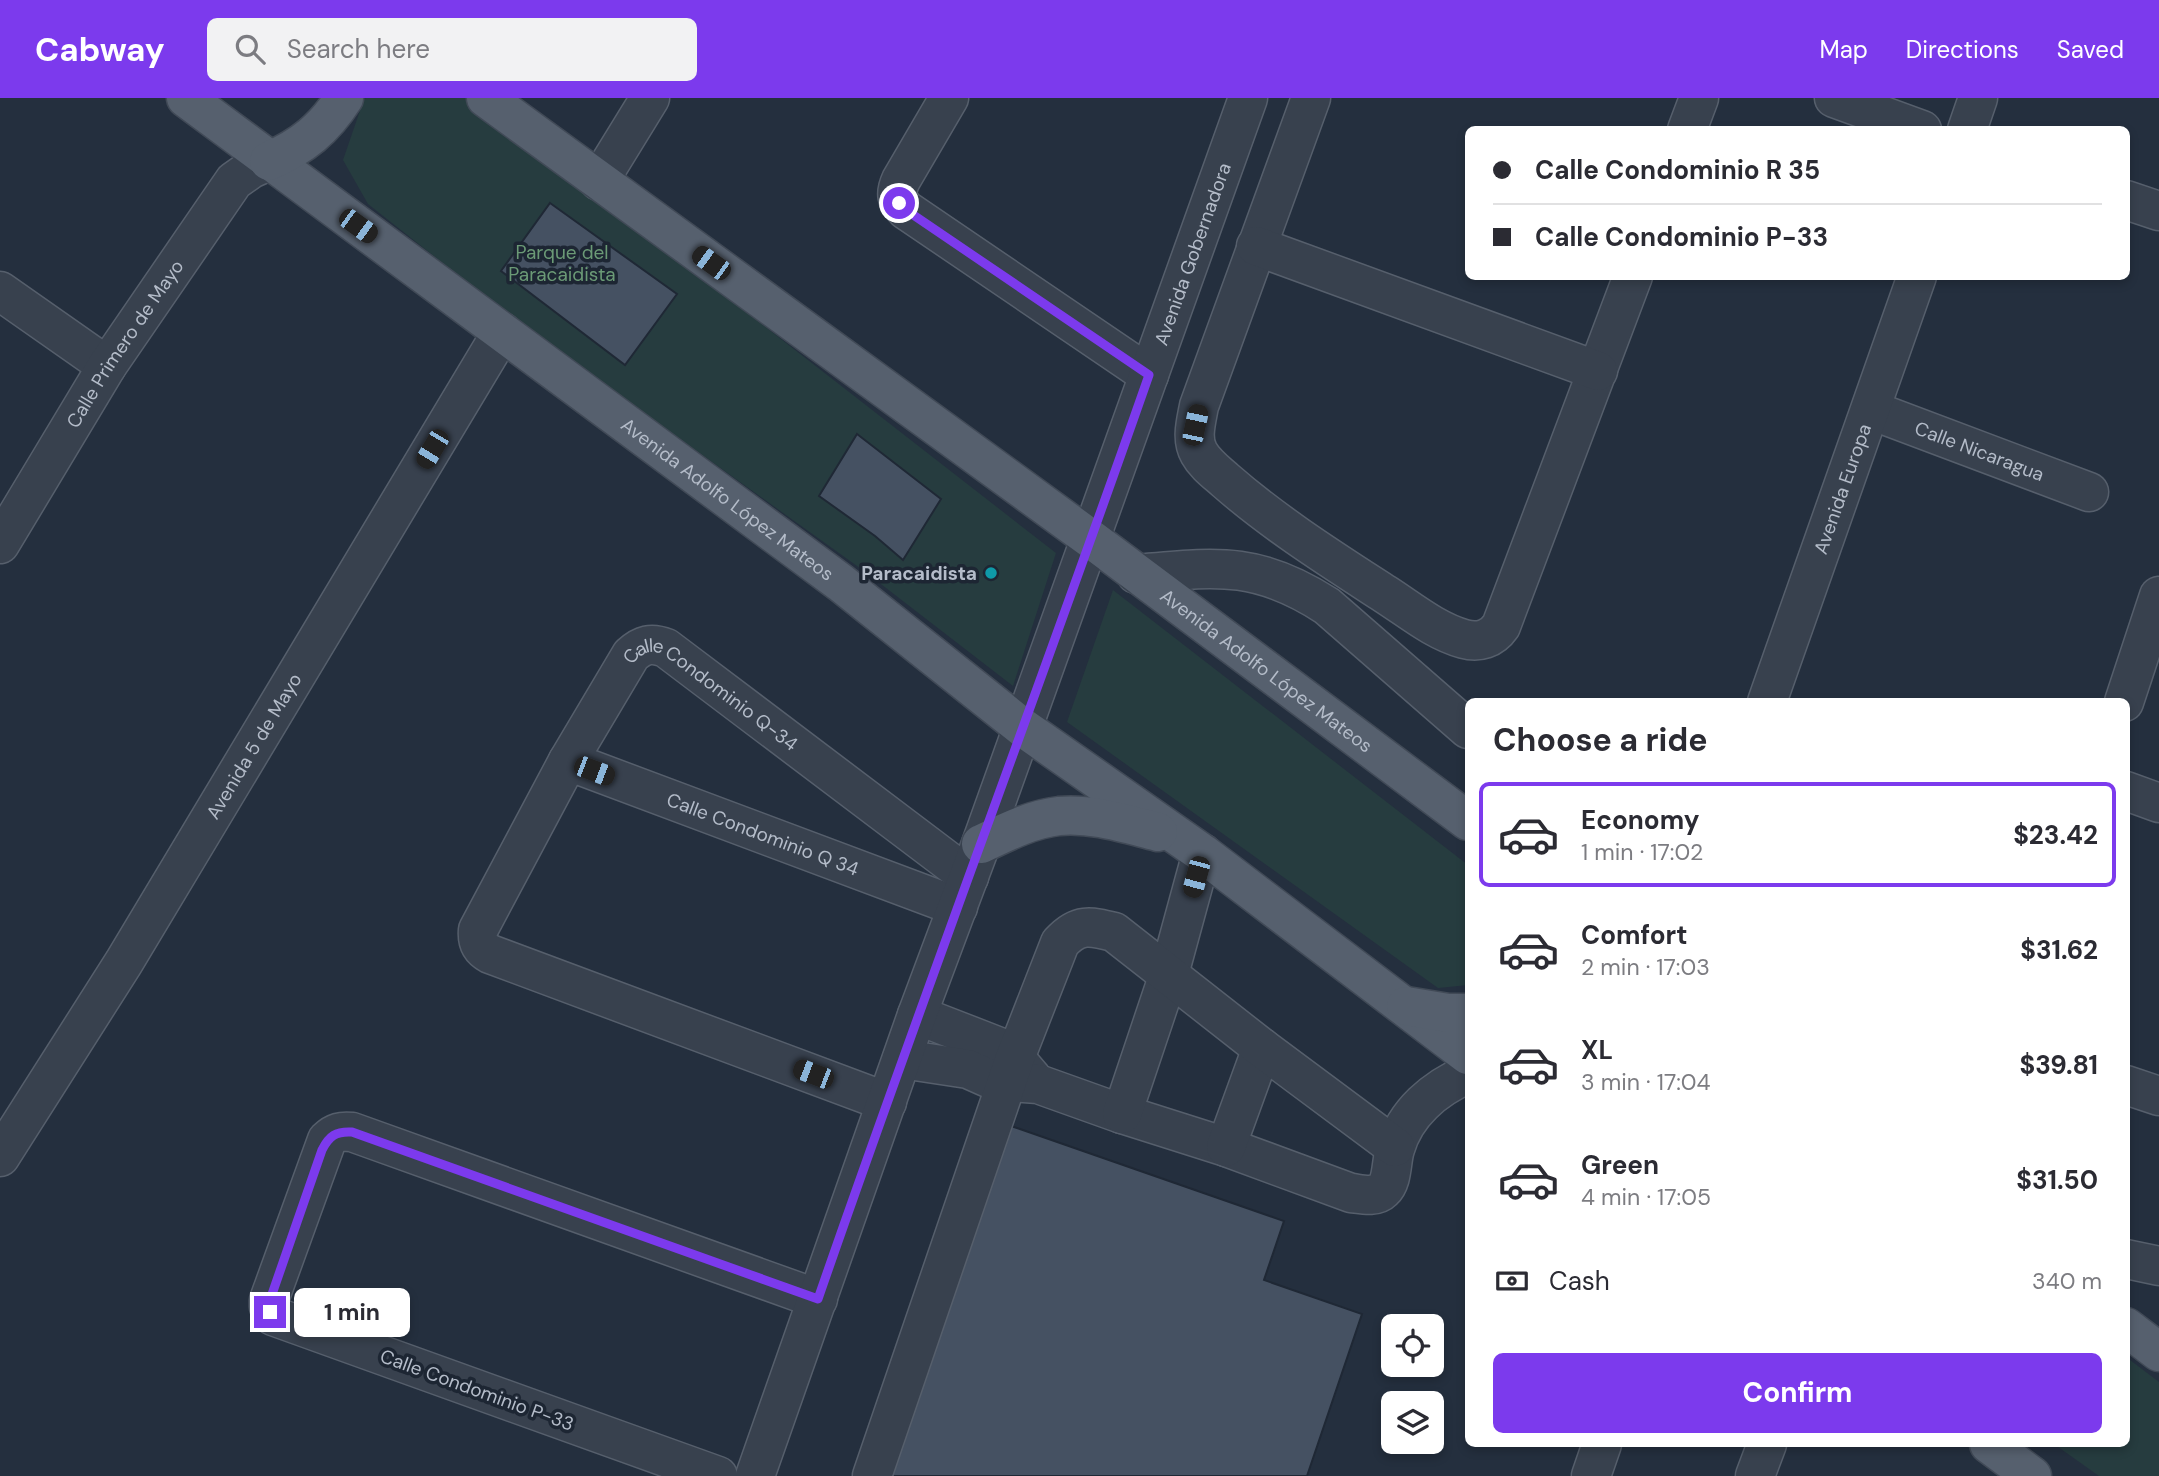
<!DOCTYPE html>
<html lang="en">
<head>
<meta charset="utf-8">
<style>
  :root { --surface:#fff; --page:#f2f2f3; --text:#2b2b33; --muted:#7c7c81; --line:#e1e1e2; --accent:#7c3aed }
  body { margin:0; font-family:"DM Sans",sans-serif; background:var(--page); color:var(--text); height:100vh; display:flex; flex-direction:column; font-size:26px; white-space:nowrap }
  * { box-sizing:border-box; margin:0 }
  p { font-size:23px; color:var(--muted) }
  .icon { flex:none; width:38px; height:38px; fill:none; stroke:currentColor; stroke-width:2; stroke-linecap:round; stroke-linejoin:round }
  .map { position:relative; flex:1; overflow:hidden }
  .drawer { position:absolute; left:1465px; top:600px; width:665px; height:749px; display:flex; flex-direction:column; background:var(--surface); border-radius:10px; box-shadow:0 4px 10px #0003 }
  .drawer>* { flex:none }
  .banner { position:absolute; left:1465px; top:28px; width:665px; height:154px; border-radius:10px; box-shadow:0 4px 10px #0003; display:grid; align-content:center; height:154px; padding:0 28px; background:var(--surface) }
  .fabs { position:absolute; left:1381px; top:1216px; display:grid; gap:14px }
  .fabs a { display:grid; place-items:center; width:63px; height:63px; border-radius:10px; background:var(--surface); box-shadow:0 4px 10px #0003; font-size:35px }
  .end { position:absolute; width:32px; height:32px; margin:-16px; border:9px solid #7c3aed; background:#fff; box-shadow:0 0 0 4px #fff }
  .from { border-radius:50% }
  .bubble { position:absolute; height:49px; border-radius:10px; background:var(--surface); box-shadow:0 4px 10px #0003; font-size:23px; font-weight:700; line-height:49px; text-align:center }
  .car { position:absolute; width:21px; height:42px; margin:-21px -10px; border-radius:9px; box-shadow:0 0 5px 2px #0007; background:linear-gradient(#222 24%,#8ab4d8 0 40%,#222 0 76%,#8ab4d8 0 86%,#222 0) }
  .banner b { display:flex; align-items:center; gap:24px; height:66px; font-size:26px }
  .banner b+b { border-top:2px solid var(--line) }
  .banner i { width:18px; height:18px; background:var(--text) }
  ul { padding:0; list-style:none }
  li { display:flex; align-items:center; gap:21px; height:105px; margin:0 14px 10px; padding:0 14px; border:4px solid transparent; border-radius:10px }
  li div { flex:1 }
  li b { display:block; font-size:26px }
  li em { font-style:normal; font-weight:700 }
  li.on { border-color:var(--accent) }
  li>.icon { width:63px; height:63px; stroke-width:1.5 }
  h2 { padding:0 28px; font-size:32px; line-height:84px }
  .pay { display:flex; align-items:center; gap:18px; height:77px; padding:0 28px; font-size:26px }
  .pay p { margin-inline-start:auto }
  .cta { display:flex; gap:14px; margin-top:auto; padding:14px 28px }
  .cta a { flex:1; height:80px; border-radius:10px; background:var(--accent); color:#fff; font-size:28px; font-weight:700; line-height:80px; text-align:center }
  header { display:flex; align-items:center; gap:42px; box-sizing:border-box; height:98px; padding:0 35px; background:var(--accent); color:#fff }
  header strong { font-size:33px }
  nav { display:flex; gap:38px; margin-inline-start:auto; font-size:24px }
  .search { width:490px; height:63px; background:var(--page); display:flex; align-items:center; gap:18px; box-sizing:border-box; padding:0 24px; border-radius:10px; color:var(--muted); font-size:26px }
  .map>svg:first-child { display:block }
  .green { fill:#263c3f }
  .building { fill:#455162; stroke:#1f2835; stroke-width:2 }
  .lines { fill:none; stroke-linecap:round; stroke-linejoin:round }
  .minor-casing { stroke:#565f6c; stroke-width:41 }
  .major-casing { stroke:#414a57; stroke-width:41 }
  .minor { stroke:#38414e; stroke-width:38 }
  .major { stroke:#56606e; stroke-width:38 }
  .route { stroke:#7c3aed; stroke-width:9 }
  .culture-dot { fill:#0f9aa8; stroke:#1d2633; stroke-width:2.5 }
  .labels { text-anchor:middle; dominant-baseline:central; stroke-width:7; stroke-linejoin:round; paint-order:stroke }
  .park-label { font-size:19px; fill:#6b9a76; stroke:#1d2633 }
  .street-label { font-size:19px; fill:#b4bcc9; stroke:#1d2633 }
  .poi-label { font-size:19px; font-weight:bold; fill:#b4bcc9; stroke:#1d2633; text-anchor:end }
</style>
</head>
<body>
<header>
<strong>Cabway</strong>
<div class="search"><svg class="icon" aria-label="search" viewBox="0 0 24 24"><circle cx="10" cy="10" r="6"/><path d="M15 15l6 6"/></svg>Search here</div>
<nav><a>Map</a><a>Directions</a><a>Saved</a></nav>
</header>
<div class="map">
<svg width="2159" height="1378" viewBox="0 0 2159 1378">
  <rect width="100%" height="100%" fill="#242f3e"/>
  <g class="green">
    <path d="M366 0H471L1056 455 1013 588 864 473 521 227 368 106 343 62 364 1Z"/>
    <path d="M1113 492 1468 767V887L1438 890 1067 624Z"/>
    <path d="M2126 1259 2159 1284V1378H2099L2054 1346H2126Z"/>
  </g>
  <g class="building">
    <path d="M550 105 677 196 625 267 501 173Z"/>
    <path d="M857 336 941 401 903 462 875 438 819 398Z"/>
    <path d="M997 1023 1284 1123 1264 1182 1362 1216 1307 1378H875Z"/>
  </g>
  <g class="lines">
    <g class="minor-casing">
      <g id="minor">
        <path d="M949 0 901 82C895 95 896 102 906 112L1149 277"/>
        <path d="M1311 0 1199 308C1196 324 1191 341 1199 355 1205 366 1216 374 1225 382 1274 425 1331 461 1385 496 1410 512 1435 533 1464 541 1479 545 1492 541 1501 528L1633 178"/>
        <path d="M1834 0 1922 32"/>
        <path d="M1687 32 1699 0"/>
        <path d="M1967 32 1978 0"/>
        <path d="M599 83 650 0"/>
        <path d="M2126 102 2159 113"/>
        <path d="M1256 148 1598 273"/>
        <path d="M0 193 107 268"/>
        <path id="s1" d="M1871 312 2089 394"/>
        <path id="s2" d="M0 446 107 268 234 83 251 71 269 63"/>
        <path d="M1136 476C1215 469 1256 462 1327 508L1468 631"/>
        <path id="s3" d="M1767 604 1917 178"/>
        <path d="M2124 604 2159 498"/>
        <path id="s4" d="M568 663 958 809"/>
        <path d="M2126 693 2159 705"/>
        <path d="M917 917 997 948 1015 960 1032 980"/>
        <path d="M902 961 968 971 995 983 1038 986 1122 1016 1226 1049 1351 1095C1361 1096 1375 1100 1383 1092 1393 1083 1391 1063 1395 1051 1405 1015 1435 990 1468 976"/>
        <path d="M2126 987 2159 998"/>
        <path id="s5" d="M887 1004 490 856C479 850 477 843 478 832L568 663 631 557C642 547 651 544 666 550L969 779"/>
        <path d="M1122 1016 1169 876 1202 755"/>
        <path d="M1226 1049 1262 950"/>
        <path id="s6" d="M0 1059 124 864 502 234"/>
        <path d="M2126 1161 2159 1168"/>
        <path d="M718 1378 273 1218 269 1209V1202L327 1042C335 1034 341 1033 352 1034L818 1201"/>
        <path id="s7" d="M755 1378 917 917 981 746 1248 0"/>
        <path d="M872 1378 1015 960 1060 845C1078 825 1090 828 1114 834L1262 950 1395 1049"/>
        <path d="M1591 1378 1602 1346"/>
        <path d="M1755 1378 1767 1346"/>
      </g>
    </g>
    <g class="major-casing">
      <g id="major">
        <path id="s8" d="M186 0 841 485 1022 629 1202 755 1468 957"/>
        <path id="s9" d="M486 0 1091 441 1468 723"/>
        <path d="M269 63C303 48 324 31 344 0"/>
        <path d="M981 746C1006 734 1032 721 1059 718 1093 715 1126 726 1158 734"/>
        <path d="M1406 908 1448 915H1468"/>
        <path d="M2126 1229 2159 1254"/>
        <path d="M1989 1346 2032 1378"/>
      </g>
    </g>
    <use href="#minor" class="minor"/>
    <use href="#major" class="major"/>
  </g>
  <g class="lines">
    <path class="route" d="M270 1214V1202L322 1052C329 1038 336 1033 352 1034L818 1201C925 892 1041 586 1149 277L906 112 899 105"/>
  </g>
  <circle class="culture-dot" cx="991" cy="475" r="7"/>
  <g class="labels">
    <g class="park-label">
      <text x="562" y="154">Parque del<tspan x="562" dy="22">Paracaidista</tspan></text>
    </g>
    <g class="street-label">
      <text stroke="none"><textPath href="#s7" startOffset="1298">Avenida Gobernadora</textPath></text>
      <text stroke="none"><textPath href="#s2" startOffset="236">Calle Primero de Mayo</textPath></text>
      <text stroke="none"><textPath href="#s1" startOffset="116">Calle Nicaragua</textPath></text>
      <text stroke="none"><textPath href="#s3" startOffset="226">Avenida Europa</textPath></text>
      <text stroke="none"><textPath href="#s8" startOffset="674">Avenida Adolfo López Mateos</textPath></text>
      <text stroke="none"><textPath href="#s9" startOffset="968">Avenida Adolfo López Mateos</textPath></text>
      <text stroke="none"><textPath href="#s5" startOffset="864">Calle Condominio Q-34</textPath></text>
      <text stroke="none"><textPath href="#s6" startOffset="483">Avenida 5 de Mayo</textPath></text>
      <text stroke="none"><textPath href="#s4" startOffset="208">Calle Condominio Q 34</textPath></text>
      <text transform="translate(477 1292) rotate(20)">Calle Condominio P-33</text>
    </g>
    <g class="poi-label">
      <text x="977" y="475">Paracaidista</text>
    </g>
  </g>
</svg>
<div class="fabs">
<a><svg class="icon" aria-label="locate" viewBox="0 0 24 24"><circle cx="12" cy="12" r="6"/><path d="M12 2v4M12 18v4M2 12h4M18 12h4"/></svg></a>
<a><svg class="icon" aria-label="layers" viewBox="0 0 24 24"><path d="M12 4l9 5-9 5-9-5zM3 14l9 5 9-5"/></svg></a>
</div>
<i class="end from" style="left:899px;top:105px"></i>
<i class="end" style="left:270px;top:1214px"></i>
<div class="bubble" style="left:294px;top:1190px;width:116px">1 min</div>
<i class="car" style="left:358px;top:128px;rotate:126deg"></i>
<i class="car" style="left:711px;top:165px;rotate:306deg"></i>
<i class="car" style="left:1195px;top:327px;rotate:12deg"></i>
<i class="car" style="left:432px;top:351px;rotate:211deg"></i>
<i class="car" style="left:594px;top:673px;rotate:111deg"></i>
<i class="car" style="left:1196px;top:779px;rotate:195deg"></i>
<i class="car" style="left:813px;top:976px;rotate:291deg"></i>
<div class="banner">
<b><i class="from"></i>Calle Condominio R 35</b>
<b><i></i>Calle Condominio P-33</b>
</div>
<section class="drawer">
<h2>Choose a ride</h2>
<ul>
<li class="on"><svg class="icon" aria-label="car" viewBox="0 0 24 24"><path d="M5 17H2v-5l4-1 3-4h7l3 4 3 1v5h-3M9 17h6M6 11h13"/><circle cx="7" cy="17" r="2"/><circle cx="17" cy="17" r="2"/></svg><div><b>Economy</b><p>1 min · 17:02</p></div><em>$23.42</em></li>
<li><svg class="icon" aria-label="car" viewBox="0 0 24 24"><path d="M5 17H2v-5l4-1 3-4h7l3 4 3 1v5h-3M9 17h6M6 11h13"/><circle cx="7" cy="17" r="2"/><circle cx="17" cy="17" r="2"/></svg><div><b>Comfort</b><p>2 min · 17:03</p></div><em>$31.62</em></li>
<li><svg class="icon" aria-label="car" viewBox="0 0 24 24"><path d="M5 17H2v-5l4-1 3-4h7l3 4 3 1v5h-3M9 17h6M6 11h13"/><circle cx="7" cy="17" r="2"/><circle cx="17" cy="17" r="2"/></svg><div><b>XL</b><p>3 min · 17:04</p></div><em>$39.81</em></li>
<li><svg class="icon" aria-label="car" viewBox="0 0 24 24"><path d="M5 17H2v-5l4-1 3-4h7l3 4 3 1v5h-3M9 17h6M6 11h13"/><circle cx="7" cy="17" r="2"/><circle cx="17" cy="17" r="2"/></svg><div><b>Green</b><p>4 min · 17:05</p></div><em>$31.50</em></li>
</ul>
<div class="pay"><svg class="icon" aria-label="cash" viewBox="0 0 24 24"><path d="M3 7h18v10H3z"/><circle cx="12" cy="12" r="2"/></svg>Cash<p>340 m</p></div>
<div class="cta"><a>Confirm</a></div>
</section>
</div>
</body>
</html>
